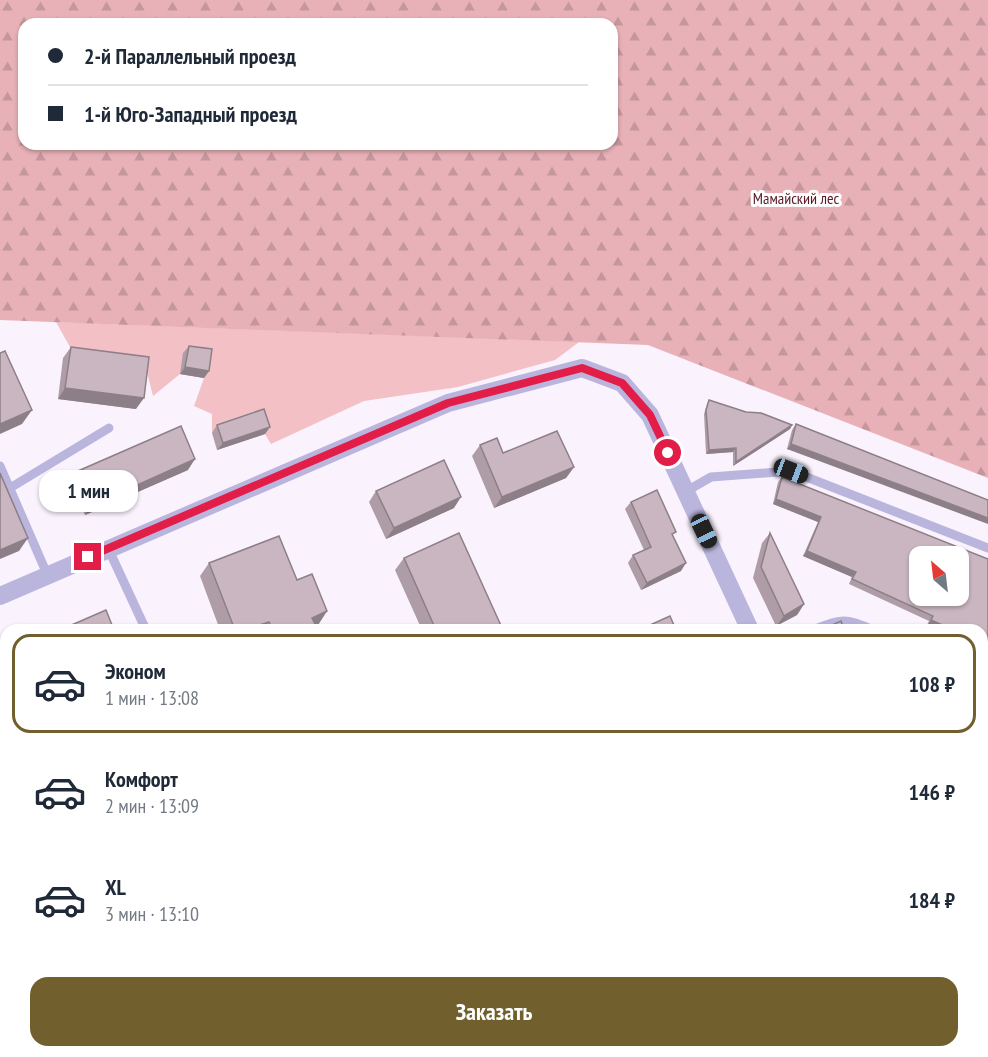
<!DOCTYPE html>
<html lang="ru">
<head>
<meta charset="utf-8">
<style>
  :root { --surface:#fff; --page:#f2f2f3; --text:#1f2937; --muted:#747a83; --line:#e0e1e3; --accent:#71602e }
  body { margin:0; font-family:"PT Sans Narrow",sans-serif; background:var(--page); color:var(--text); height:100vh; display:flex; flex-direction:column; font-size:22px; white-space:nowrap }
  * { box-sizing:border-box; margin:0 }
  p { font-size:20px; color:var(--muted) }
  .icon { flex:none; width:33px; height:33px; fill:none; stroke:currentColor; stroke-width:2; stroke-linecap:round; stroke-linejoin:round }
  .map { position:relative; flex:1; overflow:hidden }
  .side { position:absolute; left:0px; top:624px; width:988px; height:434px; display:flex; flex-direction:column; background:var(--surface); border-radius:18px 18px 0 0; box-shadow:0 2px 4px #0004 }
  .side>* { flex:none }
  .banner { position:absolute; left:18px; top:18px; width:600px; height:132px; border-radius:18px; box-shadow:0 2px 4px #0004; display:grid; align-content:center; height:132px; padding:0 30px; background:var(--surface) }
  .needle { width:39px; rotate:332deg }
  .controls { position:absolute; left:909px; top:546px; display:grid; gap:12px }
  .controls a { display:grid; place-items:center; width:60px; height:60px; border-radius:12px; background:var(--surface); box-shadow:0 2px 4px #0004; font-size:30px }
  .end { position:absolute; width:27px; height:27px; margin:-14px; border:8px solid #e11d48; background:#fff; box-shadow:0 0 0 3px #fff }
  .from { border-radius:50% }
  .bubble { position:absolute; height:42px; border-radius:18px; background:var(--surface); box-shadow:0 2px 4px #0004; font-size:20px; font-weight:700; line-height:42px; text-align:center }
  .car { position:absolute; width:18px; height:36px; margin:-18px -9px; border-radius:8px; box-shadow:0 0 4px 2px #0007; background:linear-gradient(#222 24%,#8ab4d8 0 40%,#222 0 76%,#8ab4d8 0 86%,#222 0) }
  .banner b { display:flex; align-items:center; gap:21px; height:57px; font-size:22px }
  .banner b+b { border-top:2px solid var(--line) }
  .banner i { width:15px; height:15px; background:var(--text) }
  ul { padding:10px 0 0; list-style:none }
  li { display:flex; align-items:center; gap:18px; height:99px; margin:0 12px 9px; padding:0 18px; border:3px solid transparent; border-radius:18px }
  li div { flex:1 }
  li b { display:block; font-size:22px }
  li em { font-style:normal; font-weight:700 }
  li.active { border-color:var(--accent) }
  li>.icon { width:54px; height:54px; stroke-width:1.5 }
  .primary-button { display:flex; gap:12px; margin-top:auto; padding:12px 30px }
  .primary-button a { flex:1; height:69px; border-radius:18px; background:var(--accent); color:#fff; font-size:24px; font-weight:700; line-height:69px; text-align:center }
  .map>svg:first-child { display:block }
  .green { fill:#f2c0c5 }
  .forest { fill:url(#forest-firs); fill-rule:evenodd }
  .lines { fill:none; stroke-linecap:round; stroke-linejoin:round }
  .service { stroke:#bab5dc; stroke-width:9 }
  .minor { stroke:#bab5dc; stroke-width:18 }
  .wall { fill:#ae9da6 }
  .shaded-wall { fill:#8d7f87 }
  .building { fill:#cab6c1; stroke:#8d7f87; stroke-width:1.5; fill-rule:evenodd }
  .route { stroke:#e11d48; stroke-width:8 }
  .labels { text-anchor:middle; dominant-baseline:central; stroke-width:6; stroke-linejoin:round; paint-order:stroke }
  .park-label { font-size:16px; fill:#591927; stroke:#fff }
</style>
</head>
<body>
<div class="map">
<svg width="988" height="1057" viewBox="0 0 988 1057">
  <defs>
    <pattern id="forest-firs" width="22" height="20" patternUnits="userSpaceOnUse" patternTransform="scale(1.5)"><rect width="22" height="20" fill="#e7b1b7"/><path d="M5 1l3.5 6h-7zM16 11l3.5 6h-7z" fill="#c5979c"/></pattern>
  </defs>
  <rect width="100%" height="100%" fill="#faf2fd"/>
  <path class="green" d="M56 322 579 342 555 360 458 387 364 401 271 444 265 434 212 433V414L194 406 204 378 180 374 153 396 145 364 70 347Z"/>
  <path class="forest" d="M0 0H988V478L648 345 0 320ZM24 24H612V144H24Z"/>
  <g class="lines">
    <g class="service">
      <path d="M0 466 47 574"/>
      <path d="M10 488 109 428"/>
      <path d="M685 492 711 477 791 471 988 548"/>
      <path d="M108 548 146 630"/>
      <path d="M813 630C841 619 845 617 873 630"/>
      <path d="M982 679 988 682"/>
      <path d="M982 775 988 774"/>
      <path d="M339 1052 341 1054"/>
      <path d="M763 1057 775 1052"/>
      <path d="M863 1057 875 1052"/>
    </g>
    <g class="minor">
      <path d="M0 596 448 403 582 368 622 383 650 415 750 630"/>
      <path d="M946 1052 949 1057"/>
    </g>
  </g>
  <g class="wall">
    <path d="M189 346 209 371 204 378 180 374 183 353Z"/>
    <path d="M71 347 136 409 58 399 63 358Z"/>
    <path d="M709 400 746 412 792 425 790 429 733 466V452L706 454 704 414 707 404Z"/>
    <path d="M796 424 988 500 787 449 792 430Z"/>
    <path d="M217 425 270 427 265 434 217 450 212 433Z"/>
    <path d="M480 445 503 453 574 467 566 478 494 508 472 456Z"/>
    <path d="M188 470 85 515 71 482 78 471Z"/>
    <path d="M782 477 988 559 927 625 929 621 849 584 852 577 803 556 818 522 773 504 778 482Z"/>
    <path d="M376 491 454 508 386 539 369 502Z"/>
    <path d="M631 502 673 536 681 571 641 590 628 563 633 555 644 550 625 509Z"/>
    <path d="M770 533 804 604 797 615 776 626 753 578 762 543Z"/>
    <path d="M404 558 503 630H422L395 570Z"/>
    <path d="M209 563 297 580 327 611 318 625H316L318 630H220L200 576Z"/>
    <path d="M6 675V769H5L0 758V678Z"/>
    <path d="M982 903 988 916V1036L982 1039Z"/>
    <path d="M210 1052H264L267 1057H213Z"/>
  </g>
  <g class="shaded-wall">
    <path d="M185 367 209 371 204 378 180 374Z"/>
    <path d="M65 388 144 398 136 409 58 399Z"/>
    <path d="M32 410 22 424 0 434V424Z"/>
    <path d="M792 425 790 429 733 466 736 462Z"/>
    <path d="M270 427 265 434 217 450 223 443Z"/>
    <path d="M791 444 988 518V524L787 449Z"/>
    <path d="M736 448 733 452 706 454 709 450Z"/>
    <path d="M195 459 188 470 85 515 93 505Z"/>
    <path d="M574 467 566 478 494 508 502 497Z"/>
    <path d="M461 497 454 508 386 539 394 528Z"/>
    <path d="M776 499 821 517 818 522 773 504Z"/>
    <path d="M28 538 19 551 0 559V550Z"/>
    <path d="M807 551 856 572 852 577 803 556Z"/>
    <path d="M686 563 681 571 641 590 647 583Z"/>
    <path d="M804 604 797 615 776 626 784 616Z"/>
    <path d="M327 611 318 625 305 630 312 618Z"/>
    <path d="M931 620 954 630H938L927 625Z"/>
    <path d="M269 622 263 630H244Z"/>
    <path d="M982 642 988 645V652L982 649Z"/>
    <path d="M988 1029V1036L982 1039V1037Z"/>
    <path d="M681 1052H700L688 1057H669Z"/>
  </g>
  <g class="building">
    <path d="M189 346 212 349 209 371 185 367Z"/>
    <path d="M71 347 149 357 144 398 65 388Z"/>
    <path d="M5 351 32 410 0 424V353Z"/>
    <path d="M709 400 746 412 761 413 792 425 736 462V448L709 450 706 410Z"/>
    <path d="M264 409 270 427 223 443 217 425Z"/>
    <path d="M796 424 988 500V518L791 444Z"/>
    <path d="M181 426 195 459 93 505 78 471Z"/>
    <path d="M557 431 574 467 502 497 480 445 497 438 503 453Z"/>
    <path d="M444 460 461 497 394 528 376 491Z"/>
    <path d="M0 473 28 538 0 550Z"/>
    <path d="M782 477 988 559V645L982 642V630H954L931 620 933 616 852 579 856 572 807 551 821 517 776 499ZM920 556H958V596H920Z"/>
    <path d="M657 490 676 532 672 534 686 563 647 583 633 555 651 547 631 502Z"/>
    <path d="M459 533 503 630H436L404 558Z"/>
    <path d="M770 533 804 604 784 616 761 567Z"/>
    <path d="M279 536 297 580 312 574 327 611 312 618 318 630H273L269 622 244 630H235L209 563Z"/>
    <path d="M106 610 114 630H60Z"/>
    <path d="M670 616 676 630H639Z"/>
    <path d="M841 621 844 630H821Z"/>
    <path d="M6 675V737L0 724V678Z"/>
    <path d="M982 903 988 916V1024L982 1012Z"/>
    <path d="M226 1052H264L267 1057H228Z"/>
    <path d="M529 1052H681L669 1057H517Z"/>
    <path d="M801 1052H861V1057H790Z"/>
    <path d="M883 1052H907L910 1057H873L883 1053Z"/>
  </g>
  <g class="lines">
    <path class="route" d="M88 557 448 403 582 368 622 383 650 415 668 453"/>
  </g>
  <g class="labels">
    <g class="park-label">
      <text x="796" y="198">Мамайский лес</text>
    </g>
  </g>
</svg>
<div class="controls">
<a><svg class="needle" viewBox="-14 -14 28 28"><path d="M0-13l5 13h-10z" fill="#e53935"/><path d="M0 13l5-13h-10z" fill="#747a83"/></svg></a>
</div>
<i class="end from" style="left:668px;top:453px"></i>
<i class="end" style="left:88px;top:557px"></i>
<div class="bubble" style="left:39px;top:470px;width:99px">1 мин</div>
<i class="car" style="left:791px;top:471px;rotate:111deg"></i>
<i class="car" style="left:704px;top:531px;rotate:155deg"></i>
<div class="banner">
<b><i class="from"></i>2-й Параллельный проезд</b>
<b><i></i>1-й Юго-Западный проезд</b>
</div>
<section class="side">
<ul>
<li class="active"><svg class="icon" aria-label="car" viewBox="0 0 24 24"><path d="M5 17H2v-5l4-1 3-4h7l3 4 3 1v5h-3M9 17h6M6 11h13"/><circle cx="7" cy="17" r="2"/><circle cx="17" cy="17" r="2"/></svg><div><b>Эконом</b><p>1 мин · 13:08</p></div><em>108 ₽</em></li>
<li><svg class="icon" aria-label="car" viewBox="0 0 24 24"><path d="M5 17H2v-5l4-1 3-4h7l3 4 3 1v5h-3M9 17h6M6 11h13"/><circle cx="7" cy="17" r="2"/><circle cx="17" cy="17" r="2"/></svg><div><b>Комфорт</b><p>2 мин · 13:09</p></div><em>146 ₽</em></li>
<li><svg class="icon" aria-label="car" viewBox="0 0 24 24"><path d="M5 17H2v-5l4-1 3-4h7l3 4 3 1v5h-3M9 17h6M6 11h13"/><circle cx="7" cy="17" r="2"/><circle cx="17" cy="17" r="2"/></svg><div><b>XL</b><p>3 мин · 13:10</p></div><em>184 ₽</em></li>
</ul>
<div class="primary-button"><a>Заказать</a></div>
</section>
</div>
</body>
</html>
